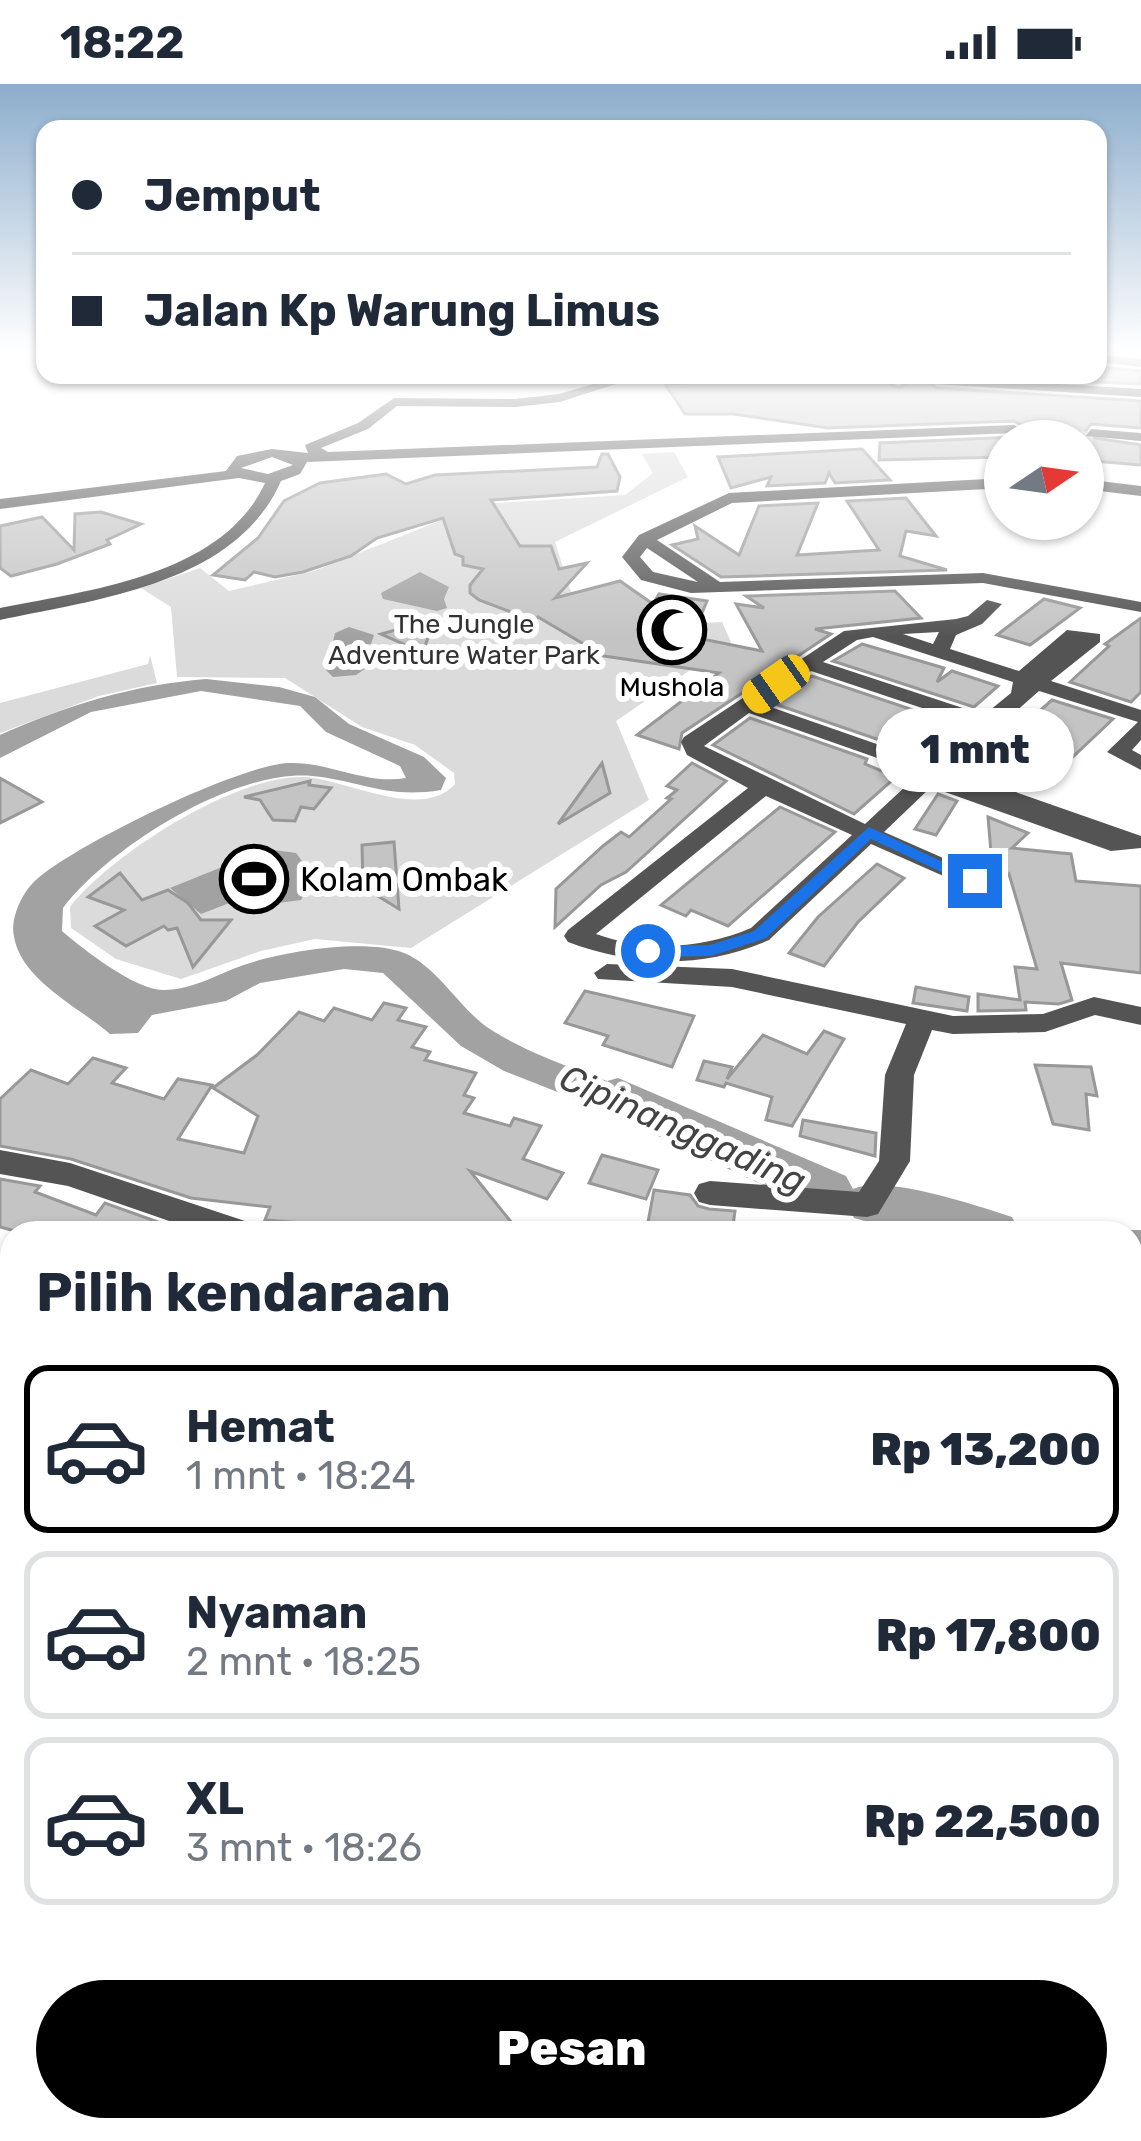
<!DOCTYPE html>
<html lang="id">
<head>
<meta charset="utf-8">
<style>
  :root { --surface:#fff; --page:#f2f2f3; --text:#1f2937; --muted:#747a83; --line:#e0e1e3; --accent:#000 }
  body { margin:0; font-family:Rubik,sans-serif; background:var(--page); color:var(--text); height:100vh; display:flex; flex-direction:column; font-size:45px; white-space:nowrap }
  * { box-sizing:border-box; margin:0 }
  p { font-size:39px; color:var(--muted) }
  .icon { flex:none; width:66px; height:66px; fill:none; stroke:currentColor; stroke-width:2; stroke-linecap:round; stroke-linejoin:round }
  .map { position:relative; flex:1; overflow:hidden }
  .drawer { position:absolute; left:0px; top:1137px; width:1143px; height:921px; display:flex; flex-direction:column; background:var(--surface); border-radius:36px 36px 0 0; box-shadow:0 3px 9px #0004 }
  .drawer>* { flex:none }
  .guide { position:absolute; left:36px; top:36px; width:1071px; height:264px; border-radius:24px; box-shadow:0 3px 9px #0004; display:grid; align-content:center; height:264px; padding:0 36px; background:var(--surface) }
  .needle { width:78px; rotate:77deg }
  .tools { position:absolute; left:984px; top:336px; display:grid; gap:24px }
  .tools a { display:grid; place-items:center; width:120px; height:120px; border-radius:50%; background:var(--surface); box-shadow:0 3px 9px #0004; font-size:60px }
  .end { position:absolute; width:54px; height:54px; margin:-27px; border:15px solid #1a73e8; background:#fff; box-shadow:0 0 0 6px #fff }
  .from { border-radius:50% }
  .bubble { position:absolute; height:84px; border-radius:42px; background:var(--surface); box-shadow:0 3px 9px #0004; font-size:39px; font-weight:800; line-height:84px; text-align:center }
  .car { position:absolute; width:36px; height:72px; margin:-36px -18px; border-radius:15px; box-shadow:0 0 9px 3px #0007; background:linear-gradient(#f5c518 24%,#345 0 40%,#f5c518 0 76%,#345 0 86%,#f5c518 0) }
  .guide b { display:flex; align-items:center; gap:42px; height:114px; font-size:45px }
  .guide b+b { border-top:3px solid var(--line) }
  .guide i { width:30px; height:30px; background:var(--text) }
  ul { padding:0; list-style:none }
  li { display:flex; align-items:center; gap:36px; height:168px; margin:0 24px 18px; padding:0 12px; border:6px solid var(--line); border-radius:24px }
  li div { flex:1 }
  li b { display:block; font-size:45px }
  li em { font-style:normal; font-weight:800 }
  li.current { border-color:var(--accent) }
  li>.icon { width:108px; height:108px; stroke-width:1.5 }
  h2 { padding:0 36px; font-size:54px; line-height:144px }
  .action { display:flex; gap:24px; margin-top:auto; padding:24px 36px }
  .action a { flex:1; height:138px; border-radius:72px; background:var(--accent); color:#fff; font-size:48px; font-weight:800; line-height:138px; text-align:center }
  .status { display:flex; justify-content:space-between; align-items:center; height:84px; padding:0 60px; background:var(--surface); direction:ltr }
  .status svg { height:33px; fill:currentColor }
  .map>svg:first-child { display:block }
  .green { fill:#dbdbdb }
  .water { fill:#a2a2a2 }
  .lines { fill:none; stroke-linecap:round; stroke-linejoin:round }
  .river { fill:#a2a2a2; fill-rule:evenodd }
  .building { fill:#c4c4c4; stroke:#989898; stroke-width:3 }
  .minor-tunnel { stroke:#d9d9d9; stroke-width:14; stroke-dasharray:14 8; stroke-linecap:butt }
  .minor { fill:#545454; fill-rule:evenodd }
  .route { fill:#1a73e8 }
  .labels { text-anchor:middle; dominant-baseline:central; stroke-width:12; stroke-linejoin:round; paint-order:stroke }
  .far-park-label { font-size:27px; fill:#323232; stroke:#fff }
  .far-poi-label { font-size:27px; fill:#000; stroke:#fff }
  .poi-label { font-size:33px; fill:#000; stroke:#fff; text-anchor:start }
  .water-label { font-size:36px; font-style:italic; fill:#434343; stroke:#fff }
</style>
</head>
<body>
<div class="status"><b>18:22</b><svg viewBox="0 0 49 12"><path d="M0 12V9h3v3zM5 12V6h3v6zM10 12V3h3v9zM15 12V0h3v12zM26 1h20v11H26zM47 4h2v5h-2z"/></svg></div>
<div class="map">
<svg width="1141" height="2057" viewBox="0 0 1141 2057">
  <rect width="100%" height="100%" fill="#fff"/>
  <g class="green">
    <path d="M674 368 688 393 555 458 583 546 722 538 731 558 616 637 649 716 411 864 315 855 261 867 181 895 116 875 71 844 70 823C110 771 235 691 303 693 344 694 421 738 455 700L454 689 415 661 362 643 285 594 177 593 171 523 141 504 200 484 229 507 314 487 482 420 625 411 653 389 642 370Z"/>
    <path d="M150 571 157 599 99 612 0 649V619L148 580Z"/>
  </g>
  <g class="water">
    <path d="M420 488 449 503 444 515 447 524 437 527 383 515 381 509Z"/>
    <path d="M349 543 374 551 371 560H353L346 566 354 575 378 576 356 591 333 593 326 586 335 549Z"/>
    <path d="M206 595 279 603 315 613 349 640 424 673 446 694 441 706C386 715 362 697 312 692 233 685 109 764 63 824L62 847C83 865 135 906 163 906 195 906 220 888 250 879 287 867 367 854 404 869 439 883 461 928 493 947 548 981 626 1001 688 1027L669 1052 504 987 461 962 383 889 344 885 260 899 226 917 152 931 138 949 110 950C79 923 22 897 14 853 10 834 22 808 37 795 77 760 236 682 288 679 328 677 365 701 406 694L400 682 326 648 300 622 201 607 91 628 0 674V651C67 621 133 601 206 595Z"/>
    <path d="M245 762 296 769 323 805 305 809 301 816 270 820 285 806 258 808 201 830 170 804 222 783Z"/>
  </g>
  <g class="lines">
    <g class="river">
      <path d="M618 994 846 1092 853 1105C887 1091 974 1121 1012 1133L1020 1149H908L854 1134 847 1121 827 1128 808 1122 600 1025 593 1012 600 999Z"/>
      <path d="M1131 1146H1141V1192H1131V1149H1123Z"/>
    </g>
  </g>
  <g class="building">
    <path d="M1098 283 1141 287V300L1075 297V291H1098Z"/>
    <path d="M703 291H890L889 300 899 304 916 291H937L932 300 936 304 1141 317V344L1091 340 1082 352 1141 361V381L1083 376V357H1005V373L879 376 880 359 1014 353 1025 343 1014 337 828 344 733 330H685L665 300 710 298Z"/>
    <path d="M862 365 890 396 835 399 829 389 825 399 767 402 771 393 731 404 718 373Z"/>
    <path d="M602 370H608L620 393 617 407 491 416 520 462H551L559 485 587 479 555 514 620 497 653 520 659 510 707 517 692 553 762 567 736 520 764 524 746 512 895 507 921 534 815 545 831 550 682 649 679 665 637 651 719 589 604 572 538 533 535 537 479 516 470 509V501L483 485 463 481V473L455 470 443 434 377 454 351 472 303 488 275 493 254 488 245 496 213 491 258 454 284 417 320 399 386 390 406 400 435 391 597 383Z"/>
    <path d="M906 414 936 452 906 447 900 472 947 486 721 493 672 461 698 455 695 442 739 471 759 422 818 419 797 471 879 466 847 417Z"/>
    <path d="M101 428 141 440 107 456 110 460 57 480 11 492 0 484V442L42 433 74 466 75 430Z"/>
    <path d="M1044 515 1080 524 1030 561 997 551Z"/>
    <path d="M1141 534V608L1131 618 1070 598 1109 562 1105 560Z"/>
    <path d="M435 535 425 562H408L381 550Z"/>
    <path d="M862 560 944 584 937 598 952 587 998 602 974 623 833 577Z"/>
    <path d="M812 592 955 640 920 670 772 619Z"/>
    <path d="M1052 616 1113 635 1040 704 1003 694 1020 666 1003 659Z"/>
    <path d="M750 634 867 675 865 680 896 693 854 730 713 661Z"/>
    <path d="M602 679 610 709 558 740Z"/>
    <path d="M692 679 726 697 626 788 601 801 555 843 556 805 603 762 621 748 629 753 671 715 667 714 677 706 667 702Z"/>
    <path d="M0 694 42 718 0 739Z"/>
    <path d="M310 697 309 701 331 704 314 725 301 723 295 737 273 736 260 716 244 713Z"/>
    <path d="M938 710 957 717 936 751 915 745Z"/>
    <path d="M780 723 835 748 728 842 691 826 686 832 661 821Z"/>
    <path d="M988 733 1028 749 1012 764 1071 770 1076 797 1141 802V889L1061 879 1072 916 1059 920 1025 918 1026 926 978 927V910L1020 916 1015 883 1037 885 1009 790 994 804Z"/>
    <path d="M394 758 399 825 363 803 362 761Z"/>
    <path d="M877 780 904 794 858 838 824 882 789 869 818 833Z"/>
    <path d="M120 789 142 816 168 806 188 819 201 836H231L193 883 177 844 168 846 164 842 126 862 95 842 124 826 88 813Z"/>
    <path d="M916 903 969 913 967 927 913 919Z"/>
    <path d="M585 907 694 932 672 983 603 961 608 952 565 939Z"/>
    <path d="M384 919 406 924 398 936 426 943 412 963 430 968 425 976 476 989 464 1011 474 1014 464 1029 510 1042 514 1034 541 1042 523 1075 563 1089 547 1115 470 1087 520 1149H401L360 1140 358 1149H314L316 1140 265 1136 270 1123 191 1114 71 1075 0 1062V1015L31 986 68 1000 93 974 126 984 112 999 164 1015 178 995 212 1001 178 1055 244 1069 258 1032 213 1004 257 971 299 928 324 937 334 924 372 936Z"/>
    <path d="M824 947 844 955 792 1042 766 1036 772 1013 726 999 724 1003 697 996 704 977 732 983 727 995 763 951 807 970Z"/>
    <path d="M1035 981 1091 983 1097 1012 1086 1010 1089 1046 1053 1040Z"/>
    <path d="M803 1036 876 1049 875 1072 800 1052Z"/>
    <path d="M602 1071 658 1086 646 1115 589 1099Z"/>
    <path d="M0 1095 40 1102 35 1108 96 1131 105 1119 169 1142 163 1149H22L0 1143Z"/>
    <path d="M654 1106 690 1111 698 1122 709 1125 735 1127 732 1149 695 1143 694 1149H646Z"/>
  </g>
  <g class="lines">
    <path class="minor-tunnel" d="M1014 351 1093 355"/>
    <g class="minor">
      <path d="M1098 270 1141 275V283L1098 278Z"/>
      <path d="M624 291H644L560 318 515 323 397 322 368 345 321 364 328 368 1014 341 1021 345 1014 349 307 378 300 390 281 397C236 500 98 515 0 536V524C89 506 222 492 265 399L239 394 0 425V415L226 387 237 372 272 365 308 369 305 361 358 339 394 314 515 315 559 310ZM272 373 293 381 268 390 241 384Z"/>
      <path d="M897 291H912L897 300 891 296Z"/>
      <path d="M941 293 1141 305V313L936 300Z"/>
      <path d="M1091 345 1141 349V357L1086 352Z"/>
      <path d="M1005 394V404L732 419 657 456 720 498 983 489 1141 518V528L983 499 691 509 641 496 622 473 639 451 729 409ZM647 464 698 498 653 488 640 473Z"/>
      <path d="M1083 395 1141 402V412L1083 405Z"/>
      <path d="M987 516 1002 520 982 540 956 551 950 565 1019 587 1067 546 1100 550V558L1051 597 1141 626V656L1132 666 1141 671V686L1107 668 1138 638 1039 607 950 685 1141 752V764L1111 767 931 703 884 748 984 792 987 797 984 802H966L871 760 769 856C703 885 635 883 568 858L564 852 568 846 748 704 687 671 681 658 684 653 844 547 956 535 968 532ZM939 548 933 560 903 550ZM873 553 1013 598 1011 609 984 631 823 578 857 556ZM811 587 973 641 931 679 762 620ZM749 629 920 689 865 740 704 662ZM766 712 852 751 751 844C702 865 646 868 596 850Z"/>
      <path d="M607 880 732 885 953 932 1043 930 1094 913 1141 923V941L1095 931 1045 948 953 950 932 946 914 991 910 1077 878 1130 867 1133 710 1121 699 1118 694 1109 699 1100 710 1097 859 1108 879 1077 885 991 906 940 732 903 598 895 594 889Z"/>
      <path d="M0 1066 70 1079 254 1140 258 1149H204L68 1102 0 1090Z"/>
      <path d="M459 2046H525L520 2057H454Z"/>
      <path d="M834 2046H888L889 2057H835Z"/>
    </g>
  </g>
  <linearGradient id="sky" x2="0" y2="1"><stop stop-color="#8cadcc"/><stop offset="0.48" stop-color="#fff"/><stop offset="1" stop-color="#fff" stop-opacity="0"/></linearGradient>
  <rect width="1141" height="553" fill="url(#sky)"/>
  <path class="route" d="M869 743 983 797 969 801 871 755 766 854 711 872 648 873 639 867 648 862 710 861 754 847Z"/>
  <defs>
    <g id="mosque-ring" transform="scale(3.45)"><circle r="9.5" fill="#fff" stroke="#000" stroke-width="1.5"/><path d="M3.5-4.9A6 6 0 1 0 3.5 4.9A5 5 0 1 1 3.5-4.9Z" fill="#000"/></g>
    <g id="stadium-ring" transform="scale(3.45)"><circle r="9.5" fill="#fff" stroke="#000" stroke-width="1.5"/><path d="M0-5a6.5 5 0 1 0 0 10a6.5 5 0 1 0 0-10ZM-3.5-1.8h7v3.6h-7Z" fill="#000"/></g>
  </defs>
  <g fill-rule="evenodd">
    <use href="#mosque-ring" x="672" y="546"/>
    <use href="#stadium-ring" x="254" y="795"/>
  </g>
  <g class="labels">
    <g class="far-park-label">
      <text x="464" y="540">The Jungle<tspan x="464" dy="31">Adventure Water Park</tspan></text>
    </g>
    <g class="far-poi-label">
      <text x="672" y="603">Mushola</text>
    </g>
    <g class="poi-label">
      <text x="300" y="795">Kolam Ombak</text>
    </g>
    <g class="water-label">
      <text transform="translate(683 1045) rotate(24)">Cipinanggading</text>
    </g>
  </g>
</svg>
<div class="tools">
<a><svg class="needle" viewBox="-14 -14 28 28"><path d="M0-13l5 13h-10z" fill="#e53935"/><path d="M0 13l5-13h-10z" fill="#747a83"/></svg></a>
</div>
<i class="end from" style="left:648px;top:867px"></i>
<i class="end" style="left:975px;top:797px"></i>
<div class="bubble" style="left:876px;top:624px;width:198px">1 mnt</div>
<i class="car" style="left:776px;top:600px;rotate:235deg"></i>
<div class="guide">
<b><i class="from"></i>Jemput</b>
<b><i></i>Jalan Kp Warung Limus</b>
</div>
<section class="drawer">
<h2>Pilih kendaraan</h2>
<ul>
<li class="current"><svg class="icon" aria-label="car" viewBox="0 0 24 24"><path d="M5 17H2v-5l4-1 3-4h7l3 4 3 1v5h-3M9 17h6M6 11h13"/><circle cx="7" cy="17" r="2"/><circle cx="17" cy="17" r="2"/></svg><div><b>Hemat</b><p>1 mnt · 18:24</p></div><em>Rp 13,200</em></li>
<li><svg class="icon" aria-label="car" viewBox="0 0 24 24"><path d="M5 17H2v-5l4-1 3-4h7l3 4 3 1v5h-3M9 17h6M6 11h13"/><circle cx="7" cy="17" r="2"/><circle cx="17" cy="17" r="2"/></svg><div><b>Nyaman</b><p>2 mnt · 18:25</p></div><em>Rp 17,800</em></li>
<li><svg class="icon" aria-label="car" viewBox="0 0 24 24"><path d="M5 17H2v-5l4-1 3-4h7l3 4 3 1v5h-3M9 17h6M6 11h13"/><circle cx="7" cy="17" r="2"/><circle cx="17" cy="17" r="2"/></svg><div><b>XL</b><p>3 mnt · 18:26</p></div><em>Rp 22,500</em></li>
</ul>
<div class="action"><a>Pesan</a></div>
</section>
</div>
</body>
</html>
